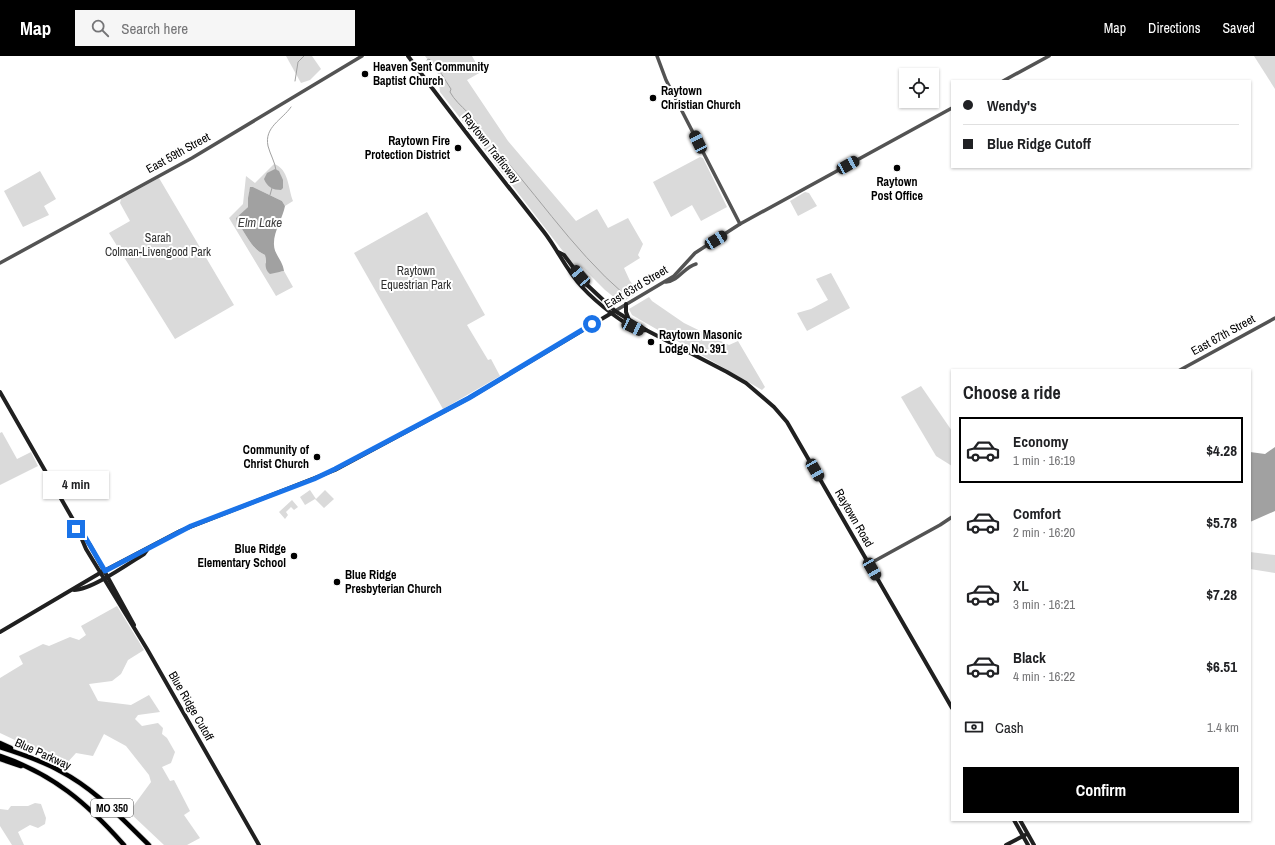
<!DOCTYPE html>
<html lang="en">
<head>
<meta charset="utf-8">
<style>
  :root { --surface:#fff; --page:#f6f6f6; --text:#202124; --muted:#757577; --line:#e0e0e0; --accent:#000 }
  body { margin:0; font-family:"Archivo Narrow",sans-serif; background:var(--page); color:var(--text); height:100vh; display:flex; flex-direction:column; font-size:15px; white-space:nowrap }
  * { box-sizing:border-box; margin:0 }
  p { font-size:13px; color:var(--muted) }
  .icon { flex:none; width:22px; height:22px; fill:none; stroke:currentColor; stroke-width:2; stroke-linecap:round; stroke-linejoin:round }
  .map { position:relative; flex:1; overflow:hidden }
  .side { position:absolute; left:951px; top:313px; width:300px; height:452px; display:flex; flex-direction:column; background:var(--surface); border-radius:0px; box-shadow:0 1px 3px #0004 }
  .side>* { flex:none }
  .banner { position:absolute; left:951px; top:24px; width:300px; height:88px; border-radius:0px; box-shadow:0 1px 3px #0004; display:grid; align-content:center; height:88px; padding:0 12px; background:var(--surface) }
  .fabs { position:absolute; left:899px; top:12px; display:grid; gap:8px }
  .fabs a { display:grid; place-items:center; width:40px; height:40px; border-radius:0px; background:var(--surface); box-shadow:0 1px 3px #0004; font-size:20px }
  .end { position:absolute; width:18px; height:18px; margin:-9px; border:5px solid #1a73e8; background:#fff; box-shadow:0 0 0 2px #fff }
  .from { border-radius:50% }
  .bubble { position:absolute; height:28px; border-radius:0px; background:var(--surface); box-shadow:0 1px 3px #0004; font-size:13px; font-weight:700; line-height:28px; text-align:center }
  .car { position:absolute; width:12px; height:24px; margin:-12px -6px; border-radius:5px; box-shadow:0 0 3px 1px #0007; background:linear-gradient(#222 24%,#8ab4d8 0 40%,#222 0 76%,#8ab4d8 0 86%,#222 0) }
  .banner b { display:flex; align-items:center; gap:14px; height:38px; font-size:15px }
  .banner b+b { border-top:1px solid var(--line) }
  .banner i { width:10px; height:10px; background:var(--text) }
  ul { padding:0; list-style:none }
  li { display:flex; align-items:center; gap:12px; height:66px; margin:0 8px 6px; padding:0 4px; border:2px solid transparent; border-radius:0px }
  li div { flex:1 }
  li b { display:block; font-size:15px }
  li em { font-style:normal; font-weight:700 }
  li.selected { border-color:var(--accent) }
  li>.icon { width:36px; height:36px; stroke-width:1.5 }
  h2 { padding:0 12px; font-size:18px; line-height:48px }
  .pay { display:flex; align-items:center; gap:10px; height:44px; padding:0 12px; font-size:15px }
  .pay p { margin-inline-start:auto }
  .button { display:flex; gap:8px; margin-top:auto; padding:8px 12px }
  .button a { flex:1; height:46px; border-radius:0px; background:var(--accent); color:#fff; font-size:16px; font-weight:700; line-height:46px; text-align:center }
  header { display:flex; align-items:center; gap:24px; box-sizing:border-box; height:56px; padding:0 20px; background:var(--accent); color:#fff }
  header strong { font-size:19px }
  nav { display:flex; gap:22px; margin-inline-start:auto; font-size:14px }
  .search { width:280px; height:36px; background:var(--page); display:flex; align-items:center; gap:10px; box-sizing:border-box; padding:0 14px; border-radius:0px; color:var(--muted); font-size:15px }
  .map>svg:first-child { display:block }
  .green { fill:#dadada }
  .water { fill:#a1a1a1 }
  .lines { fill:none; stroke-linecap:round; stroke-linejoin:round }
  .stream { stroke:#a1a1a1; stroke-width:1 }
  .trunk-casing { stroke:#dbdbdb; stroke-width:6 }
  .tertiary { stroke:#535353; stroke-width:3.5 }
  .secondary { stroke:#202020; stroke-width:4 }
  .trunk { stroke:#000; stroke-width:4.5 }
  .route { stroke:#1a73e8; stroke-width:5 }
  .poi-dot { fill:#000; stroke:#fff; stroke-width:1.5 }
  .labels { text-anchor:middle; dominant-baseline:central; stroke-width:4; stroke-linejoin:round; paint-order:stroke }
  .shield { fill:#fff; stroke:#4c4c4c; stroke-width:1 }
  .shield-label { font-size:11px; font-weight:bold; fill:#000 }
  .poi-label { font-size:12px; font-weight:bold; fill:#000; stroke:#fff; text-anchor:start }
  .street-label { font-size:12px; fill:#000; stroke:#fff }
  .park-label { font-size:12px; fill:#313131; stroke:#fff }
  .water-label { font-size:13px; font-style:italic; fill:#424242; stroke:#fff }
</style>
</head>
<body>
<header>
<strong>Map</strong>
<div class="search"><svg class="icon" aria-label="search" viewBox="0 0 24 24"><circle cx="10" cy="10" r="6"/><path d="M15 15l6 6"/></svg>Search here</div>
<nav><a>Map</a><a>Directions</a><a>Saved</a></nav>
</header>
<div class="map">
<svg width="1275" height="789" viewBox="0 0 1275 789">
  <rect width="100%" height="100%" fill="#fff"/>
  <g class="green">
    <path d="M286 0H312L321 13 310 24 301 27Z"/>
    <path d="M425 0H472L481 16 467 24 508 85 576 165 597 153 608 172 628 162 643 188 638 199 640 202 624 212 630 225 639 236 624 245 615 242 605 234 583 212 579 216 440 36 438 18Z"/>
    <path d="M1254 0H1275V33Z"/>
    <path d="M700 101 703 102 727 151 701 165 692 149 671 161 653 126Z"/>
    <path d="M274 108C289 113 288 132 293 145L285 150 282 145 253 131 249 135 248 151 236 162 237 166C246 177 251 193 265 199V207L281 216 284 215 293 231 276 240 229 162 243 148 246 120 255 127Z"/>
    <path d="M40 115 56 143 44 150 49 159 23 171 4 135Z"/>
    <path d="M159 122 234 249 175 283 109 177 130 165 120 147 121 143Z"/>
    <path d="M805 136 809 137 817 150 798 160 790 145Z"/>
    <path d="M427 156 485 259 467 269 488 304 491 303 500 320 443 353 354 197Z"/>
    <path d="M831 217 850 252 807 275 797 257 811 253 828 244 816 223Z"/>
    <path d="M649 241 652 245 684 267 729 289 738 285 765 331 762 334 632 259 629 253Z"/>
    <path d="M921 330 952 375V410L936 400 901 341Z"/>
    <path d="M2 376 17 403 31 396 38 410 0 429V377Z"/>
    <path d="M310 434 316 443 325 434 334 443 324 452 315 443 305 449 300 441Z"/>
    <path d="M292 444 298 451 294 454 291 451 286 456 288 459 285 463 279 456Z"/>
    <path d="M1250 496 1275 499V517L1250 513Z"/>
    <path d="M117 550 144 594 128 604 121 618 112 625 89 628 98 645 131 649 149 639 160 656 138 659 135 663 142 670 158 667 163 672 162 678 167 682 175 696 171 707 162 711 170 725 174 724 190 755 184 759 200 782 187 789H164L129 756 151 726 149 719 126 690 104 678 93 700 76 697 66 708 0 677V622L23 608 19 600 43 588 49 590 70 581 79 584 86 579 81 570Z"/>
    <path d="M35 747 41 748 46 762 45 768 38 772 30 769 18 776 24 789H12L0 770V753L8 754 11 750H28Z"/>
  </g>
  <g class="water">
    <path d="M275 113 279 115 283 124V132L281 134C273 134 267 131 264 123L267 117Z"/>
    <path d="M250 131H253L282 145 285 150C283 162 273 176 274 189 274 198 283 205 284 215L270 218C263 212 267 207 265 199 251 193 246 177 237 166L236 162 248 151V142Z"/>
    <path d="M1275 391V455L1250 466V396L1265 398Z"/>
  </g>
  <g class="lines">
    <g class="stream">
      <path d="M427 4 429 3C439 11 444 23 451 33L450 36C458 51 478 61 482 78 532 130 570 192 625 239"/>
      <path d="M295 25 298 6 304 0"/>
      <path d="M276 114C275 106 270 98 268 90 264 71 282 64 291 51"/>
      <path d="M270 139 272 132"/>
    </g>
    <g class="trunk-casing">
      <g id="trunk">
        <path d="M0 687 11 692"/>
        <path d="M0 691C20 698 41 704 60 715 95 733 121 762 149 789"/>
        <path d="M0 700C53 718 87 747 124 789"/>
        <path d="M0 703 21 710"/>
      </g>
    </g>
    <g class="tertiary">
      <path d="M657 0 666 24 740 168"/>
      <path d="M1003 25 1049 0"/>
      <path d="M0 207 192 102 362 0"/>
      <path d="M666 226C679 225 684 211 696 208"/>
      <path d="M615 255 674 220 695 197 740 168 952 52"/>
      <path d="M1180 314 1275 262"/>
      <path d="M869 508 940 469 952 461"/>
    </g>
    <g class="secondary">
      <path d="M408 0C452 59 498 118 544 176 558 194 566 214 582 231 592 242 631 277 646 274"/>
      <path d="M558 196 564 199 585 227 615 255 646 274 727 316 746 327 774 351 787 366 952 652"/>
      <path d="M626 248V256L629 264"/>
      <path d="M0 336 75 467 90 489 134 569"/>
      <path d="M75 467 86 493 147 593 259 789"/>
      <path d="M74 534C91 534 128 508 144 498L147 494"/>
      <path d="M0 576 100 517 180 475 335 414 469 342 615 255"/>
      <path d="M1014 764 1028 789"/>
      <path d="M1020 764 1034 789"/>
      <path d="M1006 789 1025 779"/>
    </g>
    <use href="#trunk" class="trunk"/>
  </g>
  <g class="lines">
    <path class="route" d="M76 473 75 467 81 474 105 515 191 470 314 423 335 413 469 342 592 268"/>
  </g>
  <g class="poi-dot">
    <circle cx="365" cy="18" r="4"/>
    <circle cx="653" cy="42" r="4"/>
    <circle cx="458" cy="92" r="4"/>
    <circle cx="897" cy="112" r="4"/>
    <circle cx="651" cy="286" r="4"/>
    <circle cx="317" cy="401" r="4"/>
    <circle cx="294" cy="500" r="4"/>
    <circle cx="337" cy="526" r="4"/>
  </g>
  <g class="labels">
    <rect class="shield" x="91" y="743" width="42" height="18" rx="3"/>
    <g class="shield-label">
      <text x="112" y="752">MO 350</text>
    </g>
    <g class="poi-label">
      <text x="373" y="11">Heaven Sent Community<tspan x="373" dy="14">Baptist Church</tspan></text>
      <text x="661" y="35">Raytown<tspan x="661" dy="14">Christian Church</tspan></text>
      <text x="450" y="85" text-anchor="end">Raytown Fire<tspan x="450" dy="14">Protection District</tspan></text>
      <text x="897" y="126" text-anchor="middle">Raytown<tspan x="897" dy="14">Post Office</tspan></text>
      <text x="659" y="279">Raytown Masonic<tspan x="659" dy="14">Lodge No. 391</tspan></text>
      <text x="309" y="394" text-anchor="end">Community of<tspan x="309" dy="14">Christ Church</tspan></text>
      <text x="286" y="493" text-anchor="end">Blue Ridge<tspan x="286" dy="14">Elementary School</tspan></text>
      <text x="345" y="519">Blue Ridge<tspan x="345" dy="14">Presbyterian Church</tspan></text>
    </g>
    <g class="street-label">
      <text transform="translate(491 92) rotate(52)">Raytown Trafficway</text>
      <text transform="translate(178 97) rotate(-29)">East 59th Street</text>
      <text transform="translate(636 231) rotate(-31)">East 63rd Street</text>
      <text transform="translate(1223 279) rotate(-29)">East 67th Street</text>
      <text transform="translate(854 462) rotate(60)">Raytown Road</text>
      <text transform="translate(191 650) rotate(60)">Blue Ridge Cutoff</text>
      <text transform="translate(43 698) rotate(24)">Blue Parkway</text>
    </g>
    <g class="park-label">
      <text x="158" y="182">Sarah<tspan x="158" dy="14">Colman-Livengood Park</tspan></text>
      <text x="416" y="215">Raytown<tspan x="416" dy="14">Equestrian Park</tspan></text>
    </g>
    <g class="water-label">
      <text x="260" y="166">Elm Lake</text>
    </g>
  </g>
</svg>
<div class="fabs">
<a><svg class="icon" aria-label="locate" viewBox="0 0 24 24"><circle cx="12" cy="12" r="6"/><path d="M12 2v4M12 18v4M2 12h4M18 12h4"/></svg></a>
</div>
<i class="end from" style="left:592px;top:268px"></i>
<i class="end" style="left:76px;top:473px"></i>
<div class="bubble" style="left:43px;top:415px;width:66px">4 min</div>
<i class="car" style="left:698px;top:86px;rotate:334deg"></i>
<i class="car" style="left:848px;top:109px;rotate:61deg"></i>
<i class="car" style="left:716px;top:184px;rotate:58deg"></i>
<i class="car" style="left:580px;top:220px;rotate:320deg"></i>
<i class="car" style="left:633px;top:271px;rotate:115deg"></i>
<i class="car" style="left:815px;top:414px;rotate:150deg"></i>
<i class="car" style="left:872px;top:513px;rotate:150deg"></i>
<div class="banner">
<b><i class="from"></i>Wendy's</b>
<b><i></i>Blue Ridge Cutoff</b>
</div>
<section class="side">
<h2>Choose a ride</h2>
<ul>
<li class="selected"><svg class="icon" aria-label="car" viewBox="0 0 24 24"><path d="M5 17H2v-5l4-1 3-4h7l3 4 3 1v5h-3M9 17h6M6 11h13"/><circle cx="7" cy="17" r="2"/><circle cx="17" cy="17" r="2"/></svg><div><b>Economy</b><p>1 min · 16:19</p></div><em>$4.28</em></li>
<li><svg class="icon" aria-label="car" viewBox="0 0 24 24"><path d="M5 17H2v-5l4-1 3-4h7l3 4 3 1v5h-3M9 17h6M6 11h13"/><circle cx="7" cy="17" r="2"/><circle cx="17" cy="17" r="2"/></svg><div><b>Comfort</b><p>2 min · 16:20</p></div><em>$5.78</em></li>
<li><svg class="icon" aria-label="car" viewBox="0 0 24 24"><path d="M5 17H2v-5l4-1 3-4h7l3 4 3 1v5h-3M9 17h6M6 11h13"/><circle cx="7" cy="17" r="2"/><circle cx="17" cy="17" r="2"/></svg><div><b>XL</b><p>3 min · 16:21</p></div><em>$7.28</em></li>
<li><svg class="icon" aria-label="car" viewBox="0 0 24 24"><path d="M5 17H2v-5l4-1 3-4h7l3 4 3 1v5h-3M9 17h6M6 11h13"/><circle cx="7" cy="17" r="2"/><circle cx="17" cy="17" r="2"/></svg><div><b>Black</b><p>4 min · 16:22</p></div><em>$6.51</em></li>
</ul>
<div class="pay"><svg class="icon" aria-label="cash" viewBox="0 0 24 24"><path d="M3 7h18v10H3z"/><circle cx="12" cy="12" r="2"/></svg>Cash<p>1.4 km</p></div>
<div class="button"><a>Confirm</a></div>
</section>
</div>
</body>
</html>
